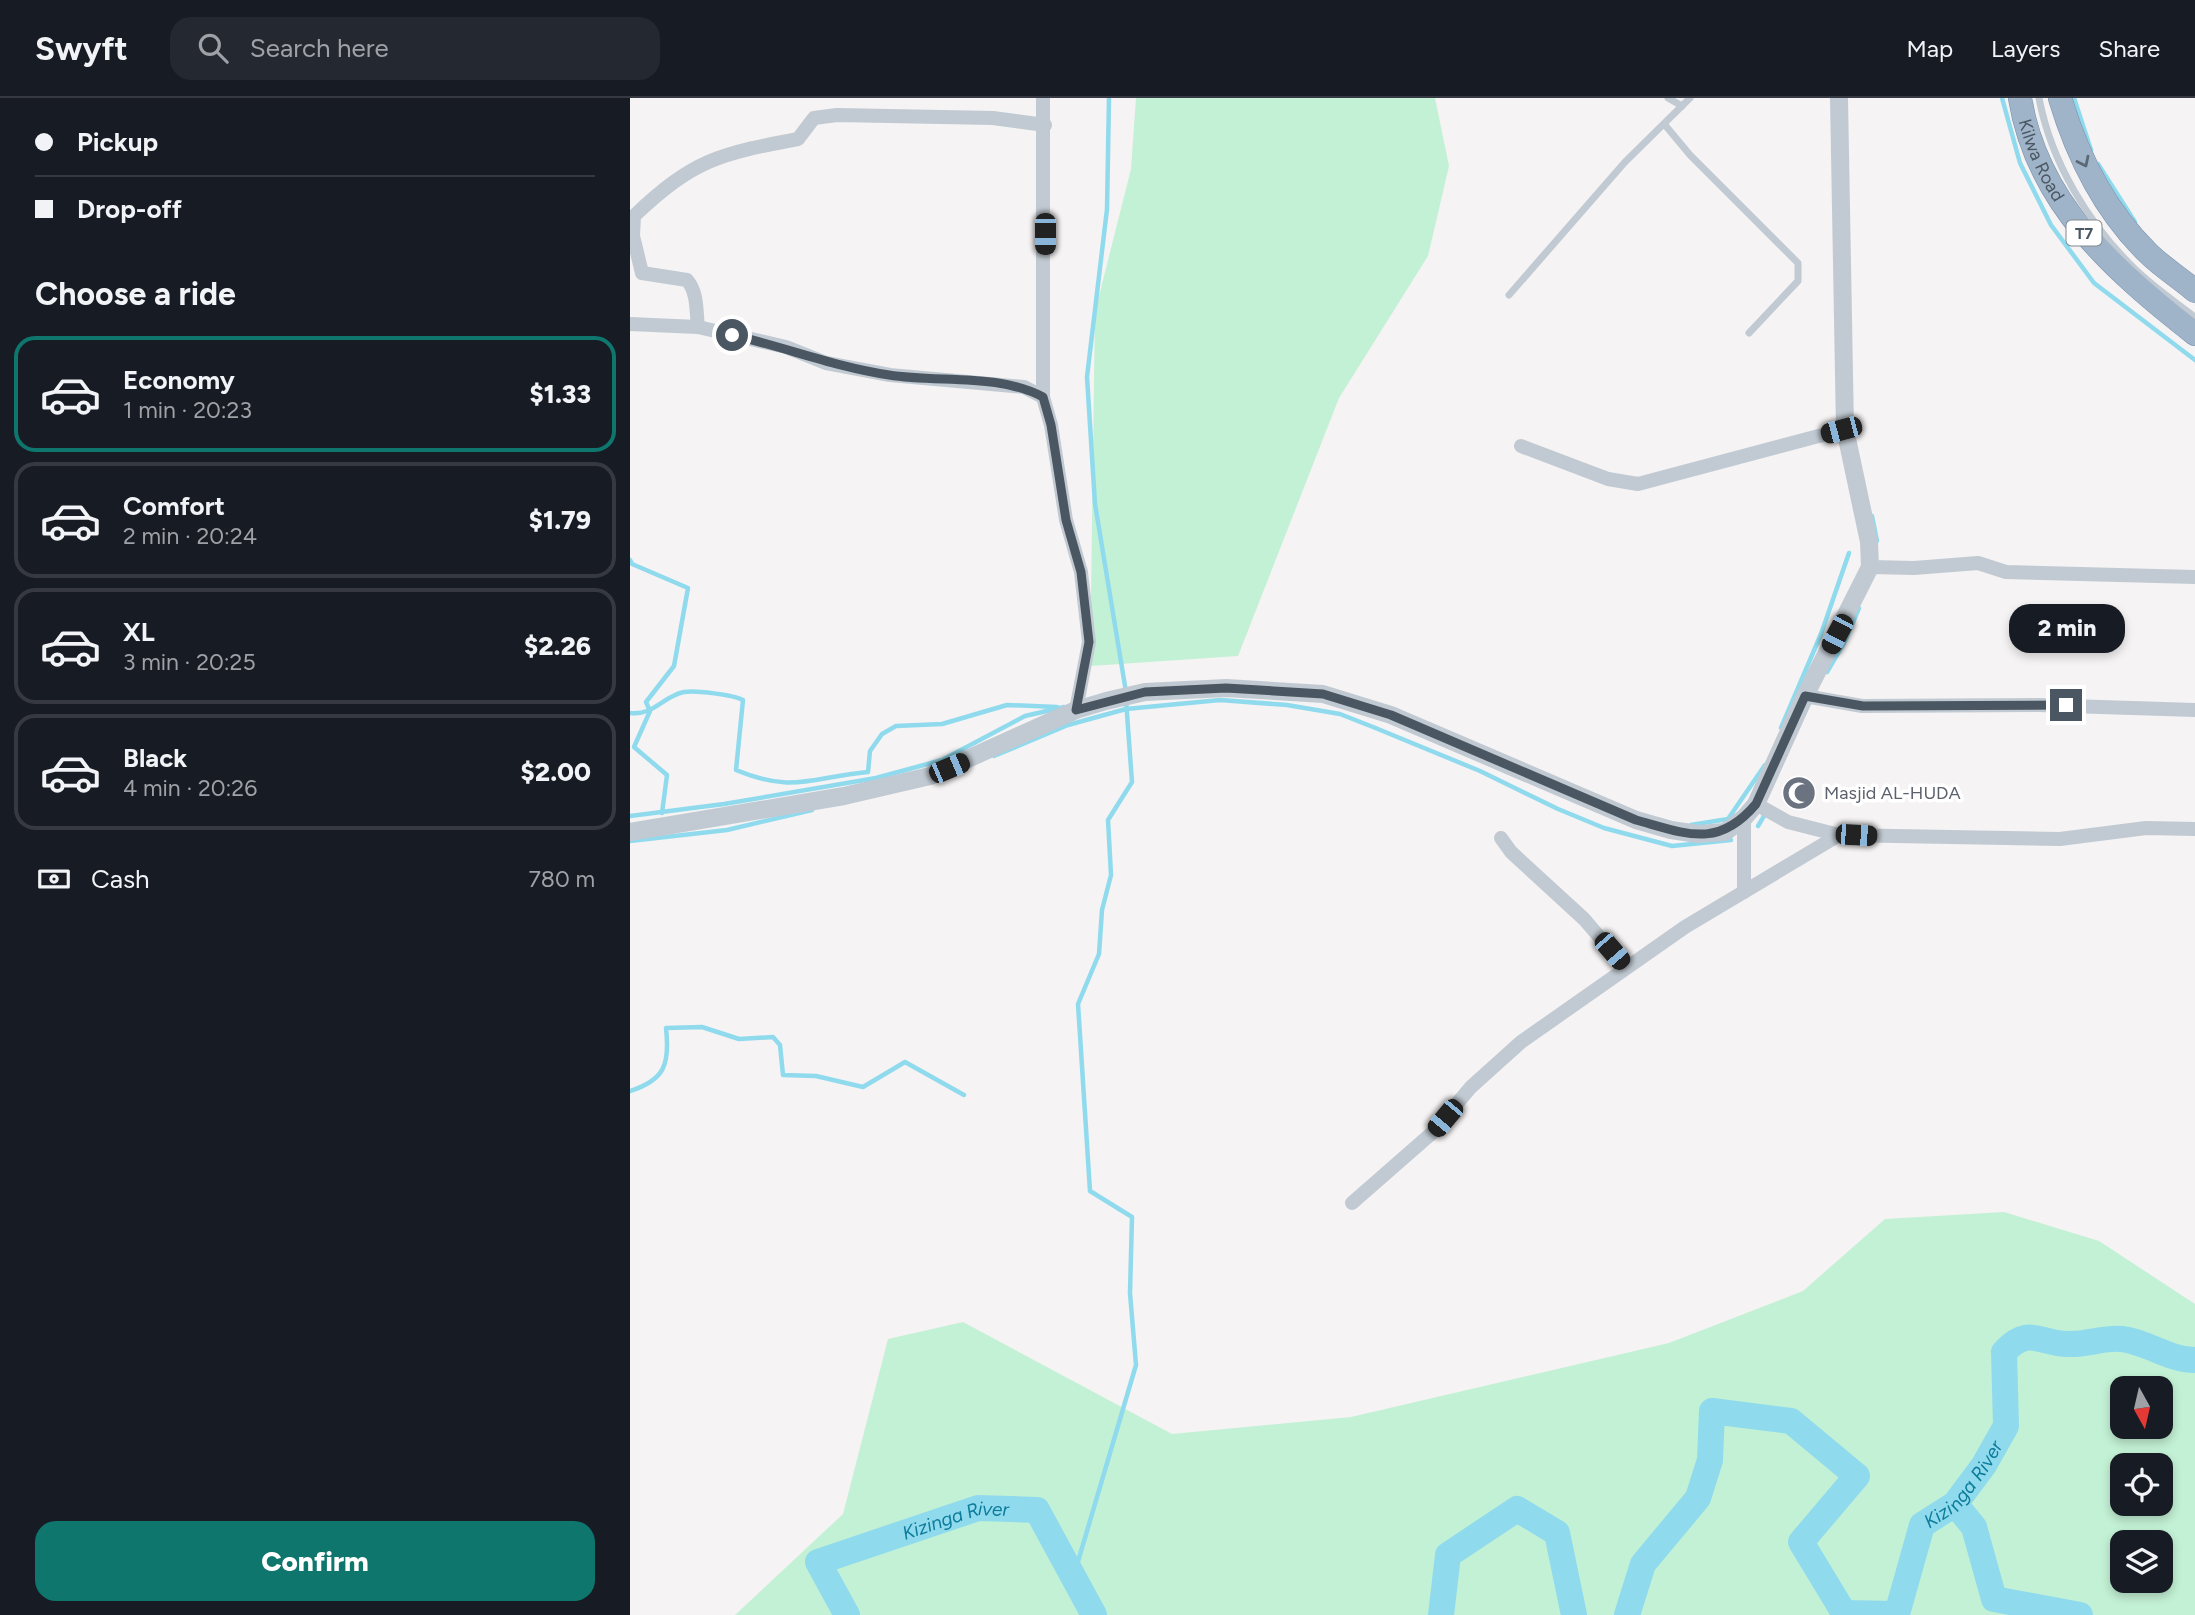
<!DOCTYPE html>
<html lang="en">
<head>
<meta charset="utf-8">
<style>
  :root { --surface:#171b24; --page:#242831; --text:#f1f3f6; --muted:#9ea1a6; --line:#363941; --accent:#0f766e }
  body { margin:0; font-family:Figtree,sans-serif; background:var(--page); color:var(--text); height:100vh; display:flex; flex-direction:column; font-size:26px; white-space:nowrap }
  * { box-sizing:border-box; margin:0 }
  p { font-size:23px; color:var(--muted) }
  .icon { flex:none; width:38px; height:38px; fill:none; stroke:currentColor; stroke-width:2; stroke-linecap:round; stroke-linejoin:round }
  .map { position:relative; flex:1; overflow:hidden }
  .panel { display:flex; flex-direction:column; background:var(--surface); width:630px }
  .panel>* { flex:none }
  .top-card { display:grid; align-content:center; height:154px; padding:0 35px; background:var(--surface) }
  .needle { width:46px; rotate:172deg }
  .controls { position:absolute; left:1480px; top:1278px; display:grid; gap:14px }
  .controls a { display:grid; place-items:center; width:63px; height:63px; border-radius:14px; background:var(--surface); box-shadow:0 4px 10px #0003; font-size:35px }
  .end { position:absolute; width:32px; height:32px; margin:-16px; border:9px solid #4a5661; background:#fff; box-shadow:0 0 0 4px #fff }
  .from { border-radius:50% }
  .bubble { position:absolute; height:49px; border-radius:21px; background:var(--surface); box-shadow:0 4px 10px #0003; font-size:23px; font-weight:800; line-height:49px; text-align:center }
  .car { position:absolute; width:21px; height:42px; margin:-21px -10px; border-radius:9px; box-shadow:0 0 5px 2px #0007; background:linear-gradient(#222 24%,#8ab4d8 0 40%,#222 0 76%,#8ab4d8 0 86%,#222 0) }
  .top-card b { display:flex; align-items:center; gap:24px; height:66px; font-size:26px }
  .top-card b+b { border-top:2px solid var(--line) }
  .top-card i { width:18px; height:18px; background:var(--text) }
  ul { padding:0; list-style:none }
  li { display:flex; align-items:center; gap:21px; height:116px; margin:0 14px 10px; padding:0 21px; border:4px solid var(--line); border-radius:21px }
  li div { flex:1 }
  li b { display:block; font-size:26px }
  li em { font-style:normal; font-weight:800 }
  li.selected { border-color:var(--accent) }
  li>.icon { width:63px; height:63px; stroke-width:1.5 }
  h2 { padding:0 35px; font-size:32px; line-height:84px }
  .pay { display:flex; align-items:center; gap:18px; height:77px; padding:0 35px; font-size:26px }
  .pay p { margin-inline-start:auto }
  .button { display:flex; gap:14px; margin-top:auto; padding:14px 35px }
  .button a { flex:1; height:80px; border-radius:21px; background:var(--accent); color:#fff; font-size:28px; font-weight:800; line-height:80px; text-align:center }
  header { display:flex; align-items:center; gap:42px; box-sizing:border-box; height:98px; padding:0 35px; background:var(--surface); border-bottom:2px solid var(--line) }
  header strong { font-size:33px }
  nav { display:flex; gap:38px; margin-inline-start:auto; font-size:24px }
  .search { width:490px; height:63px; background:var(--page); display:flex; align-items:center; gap:18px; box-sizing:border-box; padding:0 24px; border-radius:21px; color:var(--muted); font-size:26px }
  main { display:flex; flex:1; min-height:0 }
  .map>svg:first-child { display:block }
  .green { fill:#c3f1d5; fill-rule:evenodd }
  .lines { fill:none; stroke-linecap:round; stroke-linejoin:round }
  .stream { stroke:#90daee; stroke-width:4.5 }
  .river { stroke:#90daee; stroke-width:26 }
  .trunk-casing { stroke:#7690ad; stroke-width:24 }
  .service { stroke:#c1cad2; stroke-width:7 }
  .minor { stroke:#c1cad2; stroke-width:14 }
  .tertiary { stroke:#c1cad2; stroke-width:18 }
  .trunk { stroke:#9fb4c9; stroke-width:23 }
  .oneway { stroke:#5b6976 }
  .route { stroke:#4a5661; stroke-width:9 }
  .labels { text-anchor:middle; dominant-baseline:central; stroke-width:7; stroke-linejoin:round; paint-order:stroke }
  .shield { fill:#fff; stroke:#808990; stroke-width:2 }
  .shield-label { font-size:16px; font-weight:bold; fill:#4a5661 }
  .street-label { font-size:18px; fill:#4a5661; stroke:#fff }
  .worship-label { font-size:18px; fill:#5b616d; stroke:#fff; text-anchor:start }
  .water-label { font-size:19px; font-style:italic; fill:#0c7c9b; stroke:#fff }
</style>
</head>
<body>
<header>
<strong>Swyft</strong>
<div class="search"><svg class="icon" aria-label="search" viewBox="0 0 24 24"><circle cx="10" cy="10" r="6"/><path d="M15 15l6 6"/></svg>Search here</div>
<nav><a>Map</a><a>Layers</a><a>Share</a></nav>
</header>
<main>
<section class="panel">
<div class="top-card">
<b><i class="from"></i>Pickup</b>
<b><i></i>Drop-off</b>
</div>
<h2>Choose a ride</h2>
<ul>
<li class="selected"><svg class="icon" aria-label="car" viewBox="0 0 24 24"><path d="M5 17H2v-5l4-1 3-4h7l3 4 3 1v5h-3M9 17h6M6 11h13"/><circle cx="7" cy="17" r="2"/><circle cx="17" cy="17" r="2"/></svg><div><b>Economy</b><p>1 min · 20:23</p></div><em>$1.33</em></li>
<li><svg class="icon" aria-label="car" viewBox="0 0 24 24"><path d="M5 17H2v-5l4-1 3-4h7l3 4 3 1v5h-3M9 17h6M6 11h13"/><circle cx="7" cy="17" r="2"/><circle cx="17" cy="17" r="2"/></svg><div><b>Comfort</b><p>2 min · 20:24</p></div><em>$1.79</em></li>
<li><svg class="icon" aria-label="car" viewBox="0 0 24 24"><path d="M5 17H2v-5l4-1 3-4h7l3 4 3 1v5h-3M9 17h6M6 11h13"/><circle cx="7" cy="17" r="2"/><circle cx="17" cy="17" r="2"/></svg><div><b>XL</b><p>3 min · 20:25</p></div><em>$2.26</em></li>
<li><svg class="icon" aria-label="car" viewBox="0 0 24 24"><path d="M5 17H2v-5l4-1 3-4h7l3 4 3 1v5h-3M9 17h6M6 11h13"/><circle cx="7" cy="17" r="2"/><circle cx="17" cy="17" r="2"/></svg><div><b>Black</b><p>4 min · 20:26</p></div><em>$2.00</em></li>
</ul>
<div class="pay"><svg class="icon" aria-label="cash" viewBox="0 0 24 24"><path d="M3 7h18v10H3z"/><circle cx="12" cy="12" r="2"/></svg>Cash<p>780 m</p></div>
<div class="button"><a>Confirm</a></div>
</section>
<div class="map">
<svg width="1565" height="1517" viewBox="0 0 1565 1517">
  <rect width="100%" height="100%" fill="#f5f3f3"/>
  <g class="green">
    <path d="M506 0H805L819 68 798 158 709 300 608 558 460 568 465 214 501 71Z"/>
    <path d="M1374 1114 1469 1143 1565 1206V1517H105L213 1416 258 1241 333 1224 542 1336 721 1319 1039 1245 1173 1193 1255 1121ZM1493 1290H1531V1328H1493ZM1493 1367H1531V1405H1493ZM1493 1444H1531V1482H1493Z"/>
  </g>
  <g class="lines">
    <g class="stream">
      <path d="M479 0 477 111 457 279 465 406 496 594"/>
      <path d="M1372 0 1390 65 1421 127 1464 185 1565 262"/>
      <path d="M1444 0 1461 52"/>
      <path d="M1468 66 1505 124"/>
      <path d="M1242 418 1247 443"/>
      <path d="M0 462 2 466 58 490 44 568 16 604 20 613 4 649 37 677 32 715"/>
      <path d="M1197 574 1215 543 1229 510"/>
      <path d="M0 615C24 618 33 598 54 594 65 592 104 597 113 602L106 672C164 696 181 679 238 674L240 653 252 636 266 628 312 626 377 607 427 609"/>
      <path d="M1151 630 1191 536 1219 455"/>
      <path d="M364 658 438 627 496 611 590 602 657 607 710 616 743 629 850 673 928 711 974 730 1042 748 1101 742"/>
      <path d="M0 718 94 706 246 680 312 662 395 618 434 609"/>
      <path d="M1061 727 1098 721 1135 667"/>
      <path d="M1128 728 1134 718 1132 713"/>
      <path d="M0 743 97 732 182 712"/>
      <path d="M0 993C35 982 40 966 36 930L72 929 109 941 143 939 150 947 153 977 186 978 233 989 275 964 334 997"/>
      <path d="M444 1477 506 1267 500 1195 502 1119 460 1093 448 906 469 856 472 812 481 777 478 722 502 684 496 602"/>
    </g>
    <g class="river">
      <path d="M1325 1406 1344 1429 1364 1501 1450 1517"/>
      <path id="s1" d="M217 1517 188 1464 348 1410 407 1412 464 1517"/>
      <path d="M811 1517 818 1457 887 1411 927 1435 944 1517"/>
      <path id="s2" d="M997 1517 1013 1466 1068 1400 1080 1362 1082 1313 1161 1323 1227 1378 1171 1444 1214 1515 1267 1516 1292 1427 1325 1406 1354 1367 1376 1328 1374 1254C1399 1227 1410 1246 1438 1246 1456 1247 1475 1239 1492 1241 1518 1244 1538 1262 1565 1262"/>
    </g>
    <g class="trunk-casing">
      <g id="trunk">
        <path id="s3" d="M1390 0C1407 106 1486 174 1565 236"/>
        <path d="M1430 0C1447 57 1475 113 1518 155 1532 169 1550 180 1565 193"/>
      </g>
    </g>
    <g class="service">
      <path d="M1038 0 1052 8"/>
      <path d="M1409 0C1421 64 1459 127 1506 172 1524 189 1545 204 1565 219"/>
      <path d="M1035 27 1060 57 1168 165V183L1119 235"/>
      <path d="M879 197 995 64 1060 0"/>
    </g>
    <g class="minor">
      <path d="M413 0V299"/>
      <path d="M0 226 68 229 156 249 196 265 260 277 394 289 413 299 421 327 436 422 451 474 459 544 446 612"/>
      <path d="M68 229C66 213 68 195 57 182L12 175 3 138 4 118C64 61 89 56 168 41L184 20 207 17 363 20 415 27"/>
      <path d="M891 348 978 381 1008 386 1215 331"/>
      <path d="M1240 469 1284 470 1348 465 1376 474 1565 479"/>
      <path d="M1175 598 1232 608 1408 607 1565 612"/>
      <path d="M1126 706 1158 724 1209 737 1430 741 1516 730 1565 731"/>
      <path d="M1114 720V794"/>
      <path d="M871 740 881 754 954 821 996 870"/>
      <path d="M722 1105 802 1035 841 989 891 944 1055 829 1209 737"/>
    </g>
    <path class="tertiary" d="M0 734 214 698 300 678 446 612 476 603 515 594 596 590 693 596 761 617 1006 722 1041 732 1068 736 1095 734 1114 720 1126 706 1175 598 1240 469 1239 444 1215 331 1209 0"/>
    <use href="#trunk" class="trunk"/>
  </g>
  <defs><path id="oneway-chevron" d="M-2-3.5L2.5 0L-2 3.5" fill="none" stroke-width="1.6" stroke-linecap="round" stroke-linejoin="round" transform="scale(1.75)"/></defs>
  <use class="oneway" href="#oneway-chevron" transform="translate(1454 64) rotate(64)"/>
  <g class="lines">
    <path class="route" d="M102 237C155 249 205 269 259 277 309 285 368 275 413 299L421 327 436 422 451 474 459 544 446 612 515 594 596 590 693 596 761 617 1006 722C1057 736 1088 751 1126 706L1175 598 1233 608 1436 607"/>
  </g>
  <defs>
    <g id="mosque-disc" transform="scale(1.75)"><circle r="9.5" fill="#6b7280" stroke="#fff"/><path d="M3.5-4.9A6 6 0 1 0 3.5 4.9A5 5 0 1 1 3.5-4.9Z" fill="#fff"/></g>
  </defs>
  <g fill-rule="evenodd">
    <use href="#mosque-disc" x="1169" y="695"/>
  </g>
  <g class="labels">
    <rect class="shield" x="1436.5" y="122.5" width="35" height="25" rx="5"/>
    <g class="shield-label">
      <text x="1454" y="135">T7</text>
    </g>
    <g class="street-label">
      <text stroke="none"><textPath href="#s3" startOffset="66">Kilwa Road</textPath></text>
    </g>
    <g class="worship-label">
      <text x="1194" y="695">Masjid AL-HUDA</text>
    </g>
    <g class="water-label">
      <text stroke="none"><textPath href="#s2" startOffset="768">Kizinga River</textPath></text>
      <text stroke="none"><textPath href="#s1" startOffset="205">Kizinga River</textPath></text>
    </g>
  </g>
</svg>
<div class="controls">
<a><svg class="needle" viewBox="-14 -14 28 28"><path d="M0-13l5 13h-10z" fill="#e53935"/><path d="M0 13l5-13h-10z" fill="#9ea1a6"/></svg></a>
<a><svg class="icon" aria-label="locate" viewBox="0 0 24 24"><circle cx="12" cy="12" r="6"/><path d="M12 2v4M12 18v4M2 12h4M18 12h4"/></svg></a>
<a><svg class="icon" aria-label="layers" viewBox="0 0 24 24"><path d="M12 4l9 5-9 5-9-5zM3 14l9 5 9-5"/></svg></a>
</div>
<i class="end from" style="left:102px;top:237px"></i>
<i class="end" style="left:1436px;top:607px"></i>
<div class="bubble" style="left:1379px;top:506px;width:116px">2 min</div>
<i class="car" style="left:415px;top:136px;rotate:180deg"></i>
<i class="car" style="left:1211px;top:332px;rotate:255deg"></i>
<i class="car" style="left:1207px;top:536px;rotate:208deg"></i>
<i class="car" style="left:319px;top:670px;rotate:67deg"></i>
<i class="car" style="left:1226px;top:737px;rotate:93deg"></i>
<i class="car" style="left:982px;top:853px;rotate:139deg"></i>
<i class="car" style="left:815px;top:1020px;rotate:220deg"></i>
</div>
</main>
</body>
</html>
